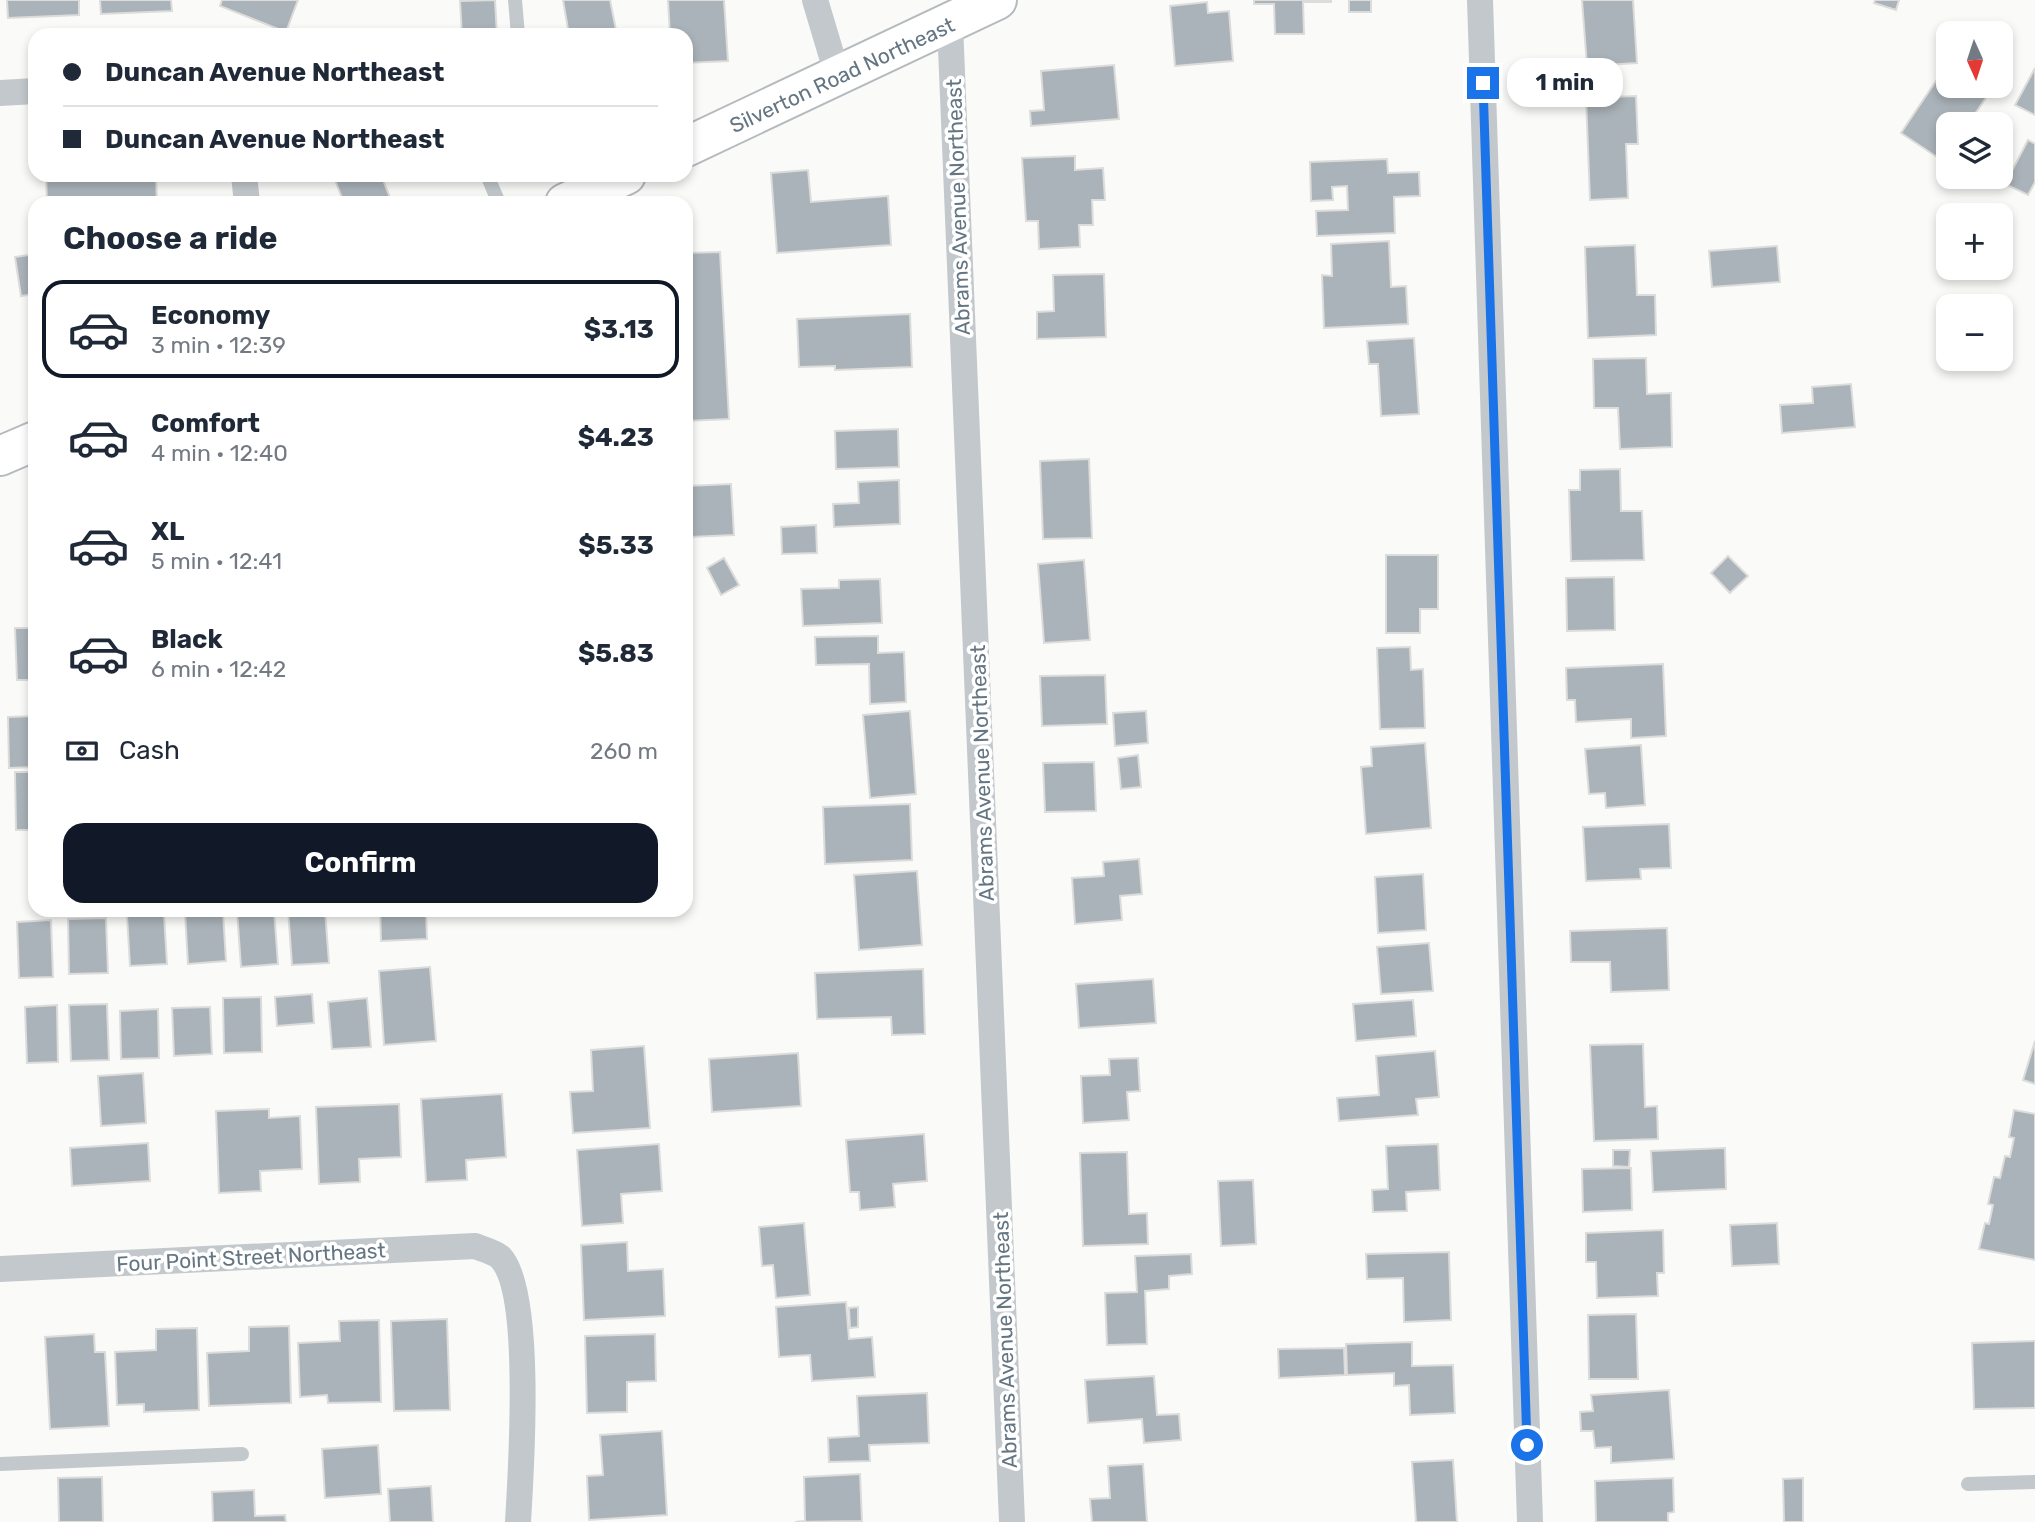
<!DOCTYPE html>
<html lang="en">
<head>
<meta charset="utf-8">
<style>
  :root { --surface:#fff; --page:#f2f2f3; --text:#1f2937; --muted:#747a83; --line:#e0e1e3; --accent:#111827 }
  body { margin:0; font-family:Rubik,sans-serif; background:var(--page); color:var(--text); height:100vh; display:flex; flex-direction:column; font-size:26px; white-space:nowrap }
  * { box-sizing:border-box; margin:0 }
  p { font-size:23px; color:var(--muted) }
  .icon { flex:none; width:38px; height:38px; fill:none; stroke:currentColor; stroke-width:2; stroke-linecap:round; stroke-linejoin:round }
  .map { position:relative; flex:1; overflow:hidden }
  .details { position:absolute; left:28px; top:196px; width:665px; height:721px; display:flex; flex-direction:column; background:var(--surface); border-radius:21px; box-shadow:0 4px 10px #0003 }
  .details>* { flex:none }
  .banner { position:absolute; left:28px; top:28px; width:665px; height:154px; border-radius:21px; box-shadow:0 4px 10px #0003; display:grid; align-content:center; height:154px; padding:0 35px; background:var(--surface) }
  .needle { width:46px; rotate:177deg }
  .fabs { position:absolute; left:1936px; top:21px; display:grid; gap:14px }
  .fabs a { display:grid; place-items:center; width:77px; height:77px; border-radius:14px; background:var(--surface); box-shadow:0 4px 10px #0003; font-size:35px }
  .end { position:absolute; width:32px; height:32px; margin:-16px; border:9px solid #1a73e8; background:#fff; box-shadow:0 0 0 4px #fff }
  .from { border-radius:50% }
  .bubble { position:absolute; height:49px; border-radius:21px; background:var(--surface); box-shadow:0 4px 10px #0003; font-size:23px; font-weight:700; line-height:49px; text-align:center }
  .banner b { display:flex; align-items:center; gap:24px; height:66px; font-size:26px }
  .banner b+b { border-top:2px solid var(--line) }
  .banner i { width:18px; height:18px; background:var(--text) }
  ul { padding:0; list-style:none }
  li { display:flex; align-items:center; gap:21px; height:98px; margin:0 14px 10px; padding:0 21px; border:4px solid transparent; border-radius:21px }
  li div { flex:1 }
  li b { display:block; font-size:26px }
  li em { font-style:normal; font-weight:700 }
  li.current { border-color:var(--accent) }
  li>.icon { width:63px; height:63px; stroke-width:1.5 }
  h2 { padding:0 35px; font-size:32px; line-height:84px }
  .pay { display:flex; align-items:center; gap:18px; height:77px; padding:0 35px; font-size:26px }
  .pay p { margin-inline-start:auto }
  .action { display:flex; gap:14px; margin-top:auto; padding:14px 35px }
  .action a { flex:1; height:80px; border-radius:21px; background:var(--accent); color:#fff; font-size:28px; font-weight:700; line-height:80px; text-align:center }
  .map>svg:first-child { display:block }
  .building { fill:#aab3b9; stroke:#dcdcda; stroke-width:2 }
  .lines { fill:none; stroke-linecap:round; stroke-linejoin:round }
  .primary-casing { stroke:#b5babe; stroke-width:42 }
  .lane { stroke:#c3c8cc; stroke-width:14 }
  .street { stroke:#c3c8cc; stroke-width:26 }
  .primary { stroke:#fff; stroke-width:38 }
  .route { stroke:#1a73e8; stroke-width:9 }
  .labels { text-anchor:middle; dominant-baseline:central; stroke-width:7; stroke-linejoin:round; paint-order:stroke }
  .street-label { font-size:21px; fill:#657683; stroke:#fff }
</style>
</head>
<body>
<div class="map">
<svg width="2035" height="1522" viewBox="0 0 2035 1522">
  <rect width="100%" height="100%" fill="#fafaf8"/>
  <g class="building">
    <path d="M7 0H79V15L8 18Z"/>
    <path d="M100 0H171L172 11 101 14Z"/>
    <path d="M222 0H298L286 32 220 6Z"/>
    <path d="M495 0 497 35H462L460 1Z"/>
    <path d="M563 0H610L617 35H569Z"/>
    <path d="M668 0H724L728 61 686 63V35H670Z"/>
    <path d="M1254 0H1331V2H1303L1304 34H1275L1274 4H1254Z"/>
    <rect x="1349" y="0" width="22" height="12"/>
    <path d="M1582 0H1633L1637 63 1587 66Z"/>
    <path d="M1875 0H1899L1896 10 1874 3Z"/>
    <path d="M1207 2 1208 13 1229 11 1233 61 1175 66 1170 6Z"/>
    <path d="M2000 57 2009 63 2000 77Z"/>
    <path d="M1948 63V86H1994L1968 124H1948V154L1943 161 1901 133Z"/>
    <path d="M1114 65 1119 119 1031 126 1030 111 1044 110 1041 71Z"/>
    <path d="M2035 68V115L2015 105Z"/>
    <path d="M1636 96 1638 144H1626L1628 198 1590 200 1586 98Z"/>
    <path d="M2028 140 2035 144V182L2028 195 2005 184Z"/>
    <path d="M1075 156V170L1103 168 1105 200H1092L1093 225H1079L1080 247 1039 249 1038 221H1026L1022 158Z"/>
    <path d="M1387 159 1388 173 1419 172 1420 196 1394 197 1395 233 1317 236 1316 211 1348 210 1347 186 1332 187 1333 200 1311 201 1310 162Z"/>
    <path d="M808 170 811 202 888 196 891 245 777 253 771 173Z"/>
    <path d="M46 175H156L157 203H47Z"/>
    <path d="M333 175H381L391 200 383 203H344Z"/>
    <path d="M1389 241 1391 287 1406 286 1408 324 1324 328 1322 275 1332 276 1331 244Z"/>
    <path d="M1635 245 1637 295H1655L1656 335 1588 338 1585 247Z"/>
    <path d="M1777 246 1780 282 1712 287 1709 251Z"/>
    <path d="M720 252 729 419 686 421V253Z"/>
    <path d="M35 254V294L21 296 15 257Z"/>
    <path d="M1104 274 1106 337 1037 339V312L1054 311 1053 275Z"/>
    <path d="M910 314 912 367 835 370V366L799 367 797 319Z"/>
    <path d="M1414 338 1419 414 1381 416 1378 364H1369L1367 341Z"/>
    <path d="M1646 358 1647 394 1671 393 1672 447 1620 449 1618 408H1594L1593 359Z"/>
    <path d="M1851 384 1855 427 1782 433 1780 405 1813 403 1812 387Z"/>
    <path d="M898 429 899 467 836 469 835 431Z"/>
    <path d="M1089 459 1092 538 1043 539 1040 461Z"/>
    <path d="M1620 469 1621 511H1642L1644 560 1571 561 1569 490H1580V470Z"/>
    <path d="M899 480 900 524 834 527 833 504 859 503 858 482Z"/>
    <path d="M731 484 734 535 690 537 687 486Z"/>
    <path d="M816 525 817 553 782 554 781 527Z"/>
    <path d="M1386 555H1438V609H1420V633H1386Z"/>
    <path d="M1728 556 1748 576 1730 593 1711 573Z"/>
    <path d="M724 558 739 585 721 595 707 568Z"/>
    <path d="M1084 560 1090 640 1044 643 1038 564Z"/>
    <path d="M1614 577 1615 630 1567 631 1566 578Z"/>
    <path d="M880 579 882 623 803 626 801 589 839 588V580Z"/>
    <path d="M15 628H35V680H17Z"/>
    <path d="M878 636V653L904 652 906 702 870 704 869 664 816 665 815 637Z"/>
    <path d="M1410 647 1411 670 1423 669 1425 728 1380 729 1377 648Z"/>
    <path d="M1663 664 1666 736 1631 738V719L1576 722 1575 700H1567L1566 668Z"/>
    <path d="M1105 675 1107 724 1042 726 1040 676Z"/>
    <path d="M910 711 916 794 870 798 863 715Z"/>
    <path d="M1146 711 1148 743 1115 746 1113 713Z"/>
    <path d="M35 716V767L9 768 8 717Z"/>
    <path d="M1425 743 1431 828 1366 834 1361 767 1372 766 1371 747Z"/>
    <path d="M1641 745 1645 805 1606 808 1605 793 1589 794 1585 749Z"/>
    <path d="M1138 755 1141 787 1121 789 1118 758Z"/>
    <path d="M1094 762 1096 811 1045 812 1043 763Z"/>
    <path d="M15 772H35V830H16Z"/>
    <path d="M910 804 912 860 825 864 823 807Z"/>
    <path d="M1669 824 1671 868 1640 869 1641 879 1586 881 1583 827Z"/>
    <path d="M1139 859 1142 894 1120 896 1122 920 1075 924 1072 878 1104 876 1103 862Z"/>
    <path d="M917 871 922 945 859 950 854 875Z"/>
    <path d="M1423 874 1426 930 1378 933 1375 877Z"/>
    <path d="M274 910 278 964 241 967 237 911Z"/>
    <path d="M288 910H325L329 963 292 965Z"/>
    <path d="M380 910H426L427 939 381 941Z"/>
    <path d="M223 912 226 961 188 964 185 914Z"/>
    <path d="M164 914 167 964 130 966 127 916Z"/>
    <path d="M106 918 108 973 69 974 68 919Z"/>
    <path d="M51 920 53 977 19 978 17 922Z"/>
    <path d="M1667 928 1669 990 1611 992 1610 962H1571L1570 931Z"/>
    <path d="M1429 943 1433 991 1381 994 1377 947Z"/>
    <path d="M430 967 436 1041 384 1045 379 971Z"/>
    <path d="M923 969 925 1034 892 1035 891 1017 817 1019 815 973Z"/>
    <path d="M1153 979 1156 1023 1079 1028 1076 984Z"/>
    <path d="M312 994 314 1023 277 1026 275 997Z"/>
    <path d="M261 997 262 1052 224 1053 223 998Z"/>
    <path d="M367 998 371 1047 332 1049 328 1002Z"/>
    <path d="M1413 1000 1416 1036 1356 1041 1353 1004Z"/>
    <path d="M107 1004 109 1060 71 1061 69 1005Z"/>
    <path d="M57 1005 58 1062 27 1063 25 1007Z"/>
    <path d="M210 1007 212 1054 174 1056 172 1008Z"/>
    <path d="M158 1009 159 1058 121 1059 120 1011Z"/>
    <path d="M2035 1041V1084L2023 1080Z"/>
    <path d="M1643 1044 1645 1107 1657 1106 1658 1139 1594 1141 1590 1045Z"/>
    <path d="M644 1046 650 1128 573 1133 570 1092 593 1091 591 1050Z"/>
    <path d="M1435 1051 1439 1097 1416 1099 1418 1115 1339 1121 1337 1098 1379 1095 1376 1056Z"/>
    <path d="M798 1053 801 1106 712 1112 709 1059Z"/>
    <path d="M1138 1058 1140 1091 1127 1092 1129 1120 1083 1123 1081 1076 1110 1075 1109 1059Z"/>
    <path d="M143 1073 146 1123 101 1126 98 1076Z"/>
    <path d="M502 1094 506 1157 466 1160 467 1180 426 1182 421 1099Z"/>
    <path d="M399 1104 401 1157 359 1159 360 1182 319 1184 316 1107Z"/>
    <path d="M269 1109V1118L300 1116 302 1169 260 1171 261 1191 219 1193 216 1111Z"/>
    <path d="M2014 1110 2035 1114V1260L1979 1249 1985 1223 1989 1224 1993 1205 1988 1204 1994 1177 2000 1178 2005 1156 2010 1157 2014 1138 2009 1137Z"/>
    <path d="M924 1134 927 1181 893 1184 895 1207 860 1210 859 1192H850L846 1140Z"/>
    <path d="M148 1143 150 1181 72 1186 70 1148Z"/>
    <path d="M659 1144 662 1191 621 1194 623 1223 582 1226 577 1150Z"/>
    <path d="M1438 1144 1440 1190 1406 1192 1407 1211 1373 1212 1372 1190 1388 1189 1386 1146Z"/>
    <path d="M1725 1148 1726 1189 1653 1192 1651 1151Z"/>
    <path d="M1613 1150H1630L1629 1167 1613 1166Z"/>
    <path d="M1127 1152 1129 1214 1147 1213 1148 1244 1083 1246 1080 1153Z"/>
    <path d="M1631 1168 1632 1210 1583 1212 1582 1169Z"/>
    <path d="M1253 1180 1256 1244 1221 1246 1218 1181Z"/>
    <path d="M804 1223 810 1295 776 1298 773 1265 762 1266 759 1227Z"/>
    <path d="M1777 1223 1779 1264 1732 1266 1730 1225Z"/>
    <path d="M1663 1230 1664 1273H1657L1658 1296 1597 1298 1596 1262H1586V1233Z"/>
    <path d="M627 1242 628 1271 663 1269 665 1316 584 1320 581 1245Z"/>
    <path d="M1449 1252 1451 1320 1404 1322 1403 1278 1367 1279 1366 1254Z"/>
    <path d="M1191 1254 1192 1274 1169 1276V1289L1145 1291 1147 1344 1107 1345 1105 1293 1137 1292 1135 1256Z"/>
    <path d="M846 1302 849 1339 872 1337 875 1377 812 1381 810 1355 779 1357 776 1307Z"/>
    <path d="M858 1307V1327L850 1328 849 1308Z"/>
    <path d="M1636 1314 1638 1379H1589L1588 1315Z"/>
    <path d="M447 1319 450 1410 394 1411 391 1321Z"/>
    <path d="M379 1320 381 1402 328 1403 327 1395 300 1397 298 1343 340 1341 339 1321Z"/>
    <path d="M289 1326 291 1403 209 1406 207 1353 249 1351V1327Z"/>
    <path d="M197 1328 199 1410 144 1412V1404L117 1405 115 1352 156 1350V1329Z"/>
    <path d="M94 1334 95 1352H105L109 1426 50 1429 45 1337Z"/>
    <path d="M655 1334 656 1381 627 1382V1412L587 1413 585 1336Z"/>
    <path d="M2035 1341V1408L1974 1409 1972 1343Z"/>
    <path d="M1412 1342V1366L1453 1365 1455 1413 1410 1415 1409 1385 1394 1386V1373L1347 1375 1346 1344Z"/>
    <path d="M1344 1348 1345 1375 1279 1378 1278 1349Z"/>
    <path d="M1154 1376 1157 1415 1179 1414 1181 1440 1144 1443 1142 1419 1088 1423 1085 1380Z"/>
    <path d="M1669 1390 1674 1459 1611 1463V1447L1595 1448 1593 1431H1581L1580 1412 1593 1411 1591 1395Z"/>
    <path d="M927 1393 929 1443 869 1445 870 1461 829 1462 828 1438 859 1436 857 1396Z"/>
    <path d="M662 1431 667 1515 589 1520 587 1476 603 1475 600 1435Z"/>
    <path d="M378 1445 381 1494 325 1498 322 1449Z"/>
    <path d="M1453 1460 1457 1522H1416L1412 1462Z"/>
    <path d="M1143 1464 1147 1522H1092L1090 1499 1110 1498 1108 1466Z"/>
    <path d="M860 1474 862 1521 795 1522 805 1521 804 1477Z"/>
    <path d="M102 1477 103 1522H59L58 1478Z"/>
    <path d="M1673 1478 1674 1512 1668 1513V1522H1596L1595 1481Z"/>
    <path d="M1803 1478V1522H1784L1783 1479Z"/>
    <path d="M431 1486 433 1522H390L388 1489Z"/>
    <path d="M254 1490 255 1516 285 1515 286 1522H213L212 1492Z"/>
  </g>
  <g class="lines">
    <g class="primary-casing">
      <g id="primary">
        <path d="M686 147 997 0"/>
        <path d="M565 203 626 175"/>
        <path d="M0 456 35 441"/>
      </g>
    </g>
    <g class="lane">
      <path d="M515 0 518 35"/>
      <path d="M487 175 499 203"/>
      <path d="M0 1464 242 1454"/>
      <path d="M1968 1484 2035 1482"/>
    </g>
    <g class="street">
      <path d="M815 0 838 77"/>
      <path d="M1480 0 1530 1522"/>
      <path d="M950 24 1012 1522"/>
      <path d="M0 93 35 91"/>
      <path d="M244 175 247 203"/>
      <path d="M0 1269 475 1246C482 1249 494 1252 500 1257 533 1290 521 1472 518 1522"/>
    </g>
    <use href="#primary" class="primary"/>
  </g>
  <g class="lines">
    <path class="route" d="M1483 83 1527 1445"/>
  </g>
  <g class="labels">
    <g class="street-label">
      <text transform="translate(842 75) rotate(-25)">Silverton Road Northeast</text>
      <text transform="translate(958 207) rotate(-92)">Abrams Avenue Northeast</text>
      <text transform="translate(982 773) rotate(-92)">Abrams Avenue Northeast</text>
      <text transform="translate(251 1257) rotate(-3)">Four Point Street Northeast</text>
      <text transform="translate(1005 1340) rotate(-92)">Abrams Avenue Northeast</text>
    </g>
  </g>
</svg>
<div class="fabs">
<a><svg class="needle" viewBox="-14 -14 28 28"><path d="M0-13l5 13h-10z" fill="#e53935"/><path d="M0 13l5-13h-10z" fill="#747a83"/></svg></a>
<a><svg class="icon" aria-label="layers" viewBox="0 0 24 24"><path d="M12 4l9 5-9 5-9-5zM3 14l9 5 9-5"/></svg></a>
<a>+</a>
<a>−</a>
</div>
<i class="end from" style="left:1527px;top:1445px"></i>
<i class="end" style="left:1483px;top:83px"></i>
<div class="bubble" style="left:1507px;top:58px;width:116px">1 min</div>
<div class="banner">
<b><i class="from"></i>Duncan Avenue Northeast</b>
<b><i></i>Duncan Avenue Northeast</b>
</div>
<section class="details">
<h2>Choose a ride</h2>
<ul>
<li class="current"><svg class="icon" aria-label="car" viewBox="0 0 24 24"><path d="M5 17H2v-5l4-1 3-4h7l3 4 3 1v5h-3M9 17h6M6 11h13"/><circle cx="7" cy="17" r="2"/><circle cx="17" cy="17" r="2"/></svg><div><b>Economy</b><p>3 min · 12:39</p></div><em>$3.13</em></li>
<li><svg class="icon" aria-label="car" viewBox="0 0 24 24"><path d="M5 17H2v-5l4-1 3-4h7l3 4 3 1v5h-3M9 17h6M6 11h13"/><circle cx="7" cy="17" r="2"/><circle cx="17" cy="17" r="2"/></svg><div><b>Comfort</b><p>4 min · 12:40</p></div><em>$4.23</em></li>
<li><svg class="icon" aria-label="car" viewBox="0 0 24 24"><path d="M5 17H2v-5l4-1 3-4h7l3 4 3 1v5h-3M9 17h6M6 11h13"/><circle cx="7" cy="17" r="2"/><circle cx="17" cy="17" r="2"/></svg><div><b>XL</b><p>5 min · 12:41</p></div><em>$5.33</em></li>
<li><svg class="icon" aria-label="car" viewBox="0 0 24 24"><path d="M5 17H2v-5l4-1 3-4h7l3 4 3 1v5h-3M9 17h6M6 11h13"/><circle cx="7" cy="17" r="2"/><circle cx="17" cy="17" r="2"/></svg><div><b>Black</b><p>6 min · 12:42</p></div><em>$5.83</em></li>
</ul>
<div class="pay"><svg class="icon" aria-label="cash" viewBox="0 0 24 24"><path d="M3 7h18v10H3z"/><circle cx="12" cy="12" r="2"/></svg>Cash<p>260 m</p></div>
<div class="action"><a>Confirm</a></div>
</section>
</div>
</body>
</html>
